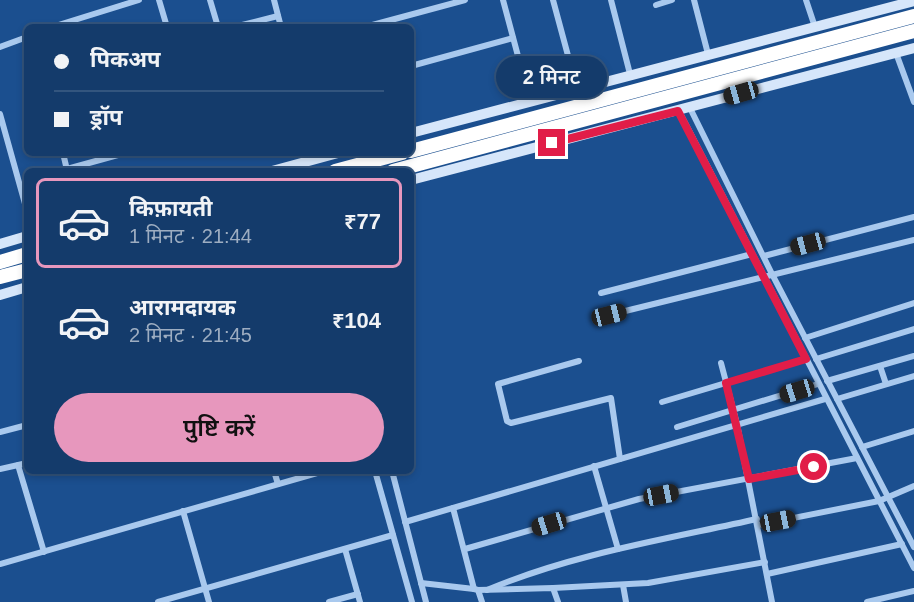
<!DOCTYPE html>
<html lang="hi">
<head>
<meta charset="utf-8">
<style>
  :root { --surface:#143b6b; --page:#1d4271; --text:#f1f3f6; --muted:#9dadc1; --line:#33557e; --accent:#e797bd }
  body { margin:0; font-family:Helvetica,"Noto Sans Devanagari",sans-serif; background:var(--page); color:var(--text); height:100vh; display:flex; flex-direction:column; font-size:22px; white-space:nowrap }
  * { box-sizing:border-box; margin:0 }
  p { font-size:20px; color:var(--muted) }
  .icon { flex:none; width:33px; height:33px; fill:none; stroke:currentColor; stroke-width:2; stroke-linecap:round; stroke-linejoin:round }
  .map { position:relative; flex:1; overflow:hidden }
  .panel { position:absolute; left:24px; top:168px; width:390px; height:306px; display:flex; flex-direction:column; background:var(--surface); border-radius:9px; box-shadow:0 3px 9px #0003,0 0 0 2px var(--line) }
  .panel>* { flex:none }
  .top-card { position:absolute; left:24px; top:24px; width:390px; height:132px; border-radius:9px; box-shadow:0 3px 9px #0003,0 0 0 2px var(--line); display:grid; align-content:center; height:132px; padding:0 30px; background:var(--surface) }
  .end { position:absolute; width:27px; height:27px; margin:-14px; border:8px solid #e11d48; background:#fff; box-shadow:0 0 0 3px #fff }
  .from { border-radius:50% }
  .bubble { position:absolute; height:42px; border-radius:21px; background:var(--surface); box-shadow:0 3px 9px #0003,0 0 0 2px var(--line); font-size:20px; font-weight:600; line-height:42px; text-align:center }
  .car { position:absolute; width:18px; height:36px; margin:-18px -9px; border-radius:8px; box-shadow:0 0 4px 2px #0007; background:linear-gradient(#222 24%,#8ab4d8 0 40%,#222 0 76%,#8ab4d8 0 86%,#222 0) }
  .top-card b { display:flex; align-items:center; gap:21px; height:57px; font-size:22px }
  .top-card b+b { border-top:2px solid var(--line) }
  .top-card i { width:15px; height:15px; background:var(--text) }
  ul { padding:10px 0 0; list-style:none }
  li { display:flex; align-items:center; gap:18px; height:90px; margin:0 12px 9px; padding:0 18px; border:3px solid transparent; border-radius:9px }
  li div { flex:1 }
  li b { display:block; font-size:22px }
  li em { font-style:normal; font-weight:600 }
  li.current { border-color:var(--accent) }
  li>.icon { width:54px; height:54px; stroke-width:1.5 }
  .cta { display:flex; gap:12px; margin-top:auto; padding:12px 30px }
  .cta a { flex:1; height:69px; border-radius:36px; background:var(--accent); color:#111; font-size:24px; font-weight:600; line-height:69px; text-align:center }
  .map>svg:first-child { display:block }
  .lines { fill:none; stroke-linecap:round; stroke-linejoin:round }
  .street { stroke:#a9c9ee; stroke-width:6 }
  .secondary { stroke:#d6e6fa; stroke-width:10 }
  .highway { stroke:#fff; stroke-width:14 }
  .route { stroke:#e11d48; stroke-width:8 }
</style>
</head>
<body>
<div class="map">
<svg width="914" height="602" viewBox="0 0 914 602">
  <rect width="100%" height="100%" fill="#1b4f8f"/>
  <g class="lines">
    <g class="street">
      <path d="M159 0 167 27"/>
      <path d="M210 0 218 27"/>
      <path d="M274 0 281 27"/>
      <path d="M503 0 530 101"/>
      <path d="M553 0 577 89"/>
      <path d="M611 0 630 74"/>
      <path d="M694 0 708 54"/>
      <path d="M806 0 815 27"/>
      <path d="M656 5 672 0"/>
      <path d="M52 27 139 0"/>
      <path d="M234 27 278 16"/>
      <path d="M365 27 465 0"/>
      <path d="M0 47 27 37"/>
      <path d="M896 53 914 102"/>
      <path d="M411 66 513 38"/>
      <path d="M690 108 772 274 914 547"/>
      <path d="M679 111 914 568"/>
      <path d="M0 114 27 211"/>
      <path d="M63 153 67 170"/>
      <path d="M67 169 125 153"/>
      <path d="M764 256 914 217"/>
      <path d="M601 293 752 254"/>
      <path d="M609 315 914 240"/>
      <path d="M805 338 914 303"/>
      <path d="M816 359 914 329"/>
      <path d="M579 361 498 384 507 421 511 423 611 398 620 459"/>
      <path d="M721 363 737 424 772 602"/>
      <path d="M880 366 886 384"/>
      <path d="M827 381 914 356"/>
      <path d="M837 399 914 376"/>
      <path d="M662 402 806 359"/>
      <path d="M677 427 818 384"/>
      <path d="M0 432 27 425"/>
      <path d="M862 447 914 431"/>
      <path d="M18 465 44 552"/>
      <path d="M594 466 618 549"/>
      <path d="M0 469 27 463"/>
      <path d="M274 471 278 484"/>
      <path d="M375 471 412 602"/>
      <path d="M392 471 426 602"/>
      <path d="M453 508 474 589"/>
      <path d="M183 511 209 602"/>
      <path d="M405 522 825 399"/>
      <path d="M758 525 879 501 914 486"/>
      <path d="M345 549 360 602"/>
      <path d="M465 549 639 499 857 458"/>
      <path d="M0 564 324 471"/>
      <path d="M767 574 902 544"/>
      <path d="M421 583 474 589 478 590 482 602"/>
      <path d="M623 585 626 602"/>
      <path d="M553 588 648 583 765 562"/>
      <path d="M478 590 553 588 558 602"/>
      <path d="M487 590C572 554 667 539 757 519"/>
      <path d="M158 602 393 535"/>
      <path d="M329 602 358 594"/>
      <path d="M867 602 914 591"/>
    </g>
    <g class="secondary">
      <path d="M411 133 914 1"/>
      <path d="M272 171 338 153"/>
      <path d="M411 180 914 48"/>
      <path d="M0 244 27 236"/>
      <path d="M0 295 27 287"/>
    </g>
    <g class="highway">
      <path d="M411 151 914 16"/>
      <path d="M335 171 402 153"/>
      <path d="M393 171 914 31"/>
      <path d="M0 262 27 254"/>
      <path d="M0 277 27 270"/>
    </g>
  </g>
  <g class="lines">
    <path class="route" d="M552 143 678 111 806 359 726 383 749 479 814 467"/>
  </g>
</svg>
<i class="end from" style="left:814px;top:467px"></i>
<i class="end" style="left:552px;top:143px"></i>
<div class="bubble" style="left:496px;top:56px;width:111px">2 मिनट</div>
<i class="car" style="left:741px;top:93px;rotate:254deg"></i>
<i class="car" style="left:808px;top:244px;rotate:255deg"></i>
<i class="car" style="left:609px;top:315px;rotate:76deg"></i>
<i class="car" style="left:797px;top:391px;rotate:253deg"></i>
<i class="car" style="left:661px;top:495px;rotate:79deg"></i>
<i class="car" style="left:778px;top:521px;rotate:79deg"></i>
<i class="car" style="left:549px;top:524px;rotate:253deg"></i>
<div class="top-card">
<b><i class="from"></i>पिकअप</b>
<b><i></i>ड्रॉप</b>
</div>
<section class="panel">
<ul>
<li class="current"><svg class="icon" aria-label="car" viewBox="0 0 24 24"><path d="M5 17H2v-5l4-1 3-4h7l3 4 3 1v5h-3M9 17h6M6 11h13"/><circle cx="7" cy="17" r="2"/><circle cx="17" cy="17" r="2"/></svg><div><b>किफ़ायती</b><p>1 मिनट · 21:44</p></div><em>₹77</em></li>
<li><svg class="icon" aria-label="car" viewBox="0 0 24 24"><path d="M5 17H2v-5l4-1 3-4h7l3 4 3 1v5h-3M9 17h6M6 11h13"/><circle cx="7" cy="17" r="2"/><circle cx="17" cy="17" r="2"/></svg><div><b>आरामदायक</b><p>2 मिनट · 21:45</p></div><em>₹104</em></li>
</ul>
<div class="cta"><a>पुष्टि करें</a></div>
</section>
</div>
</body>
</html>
